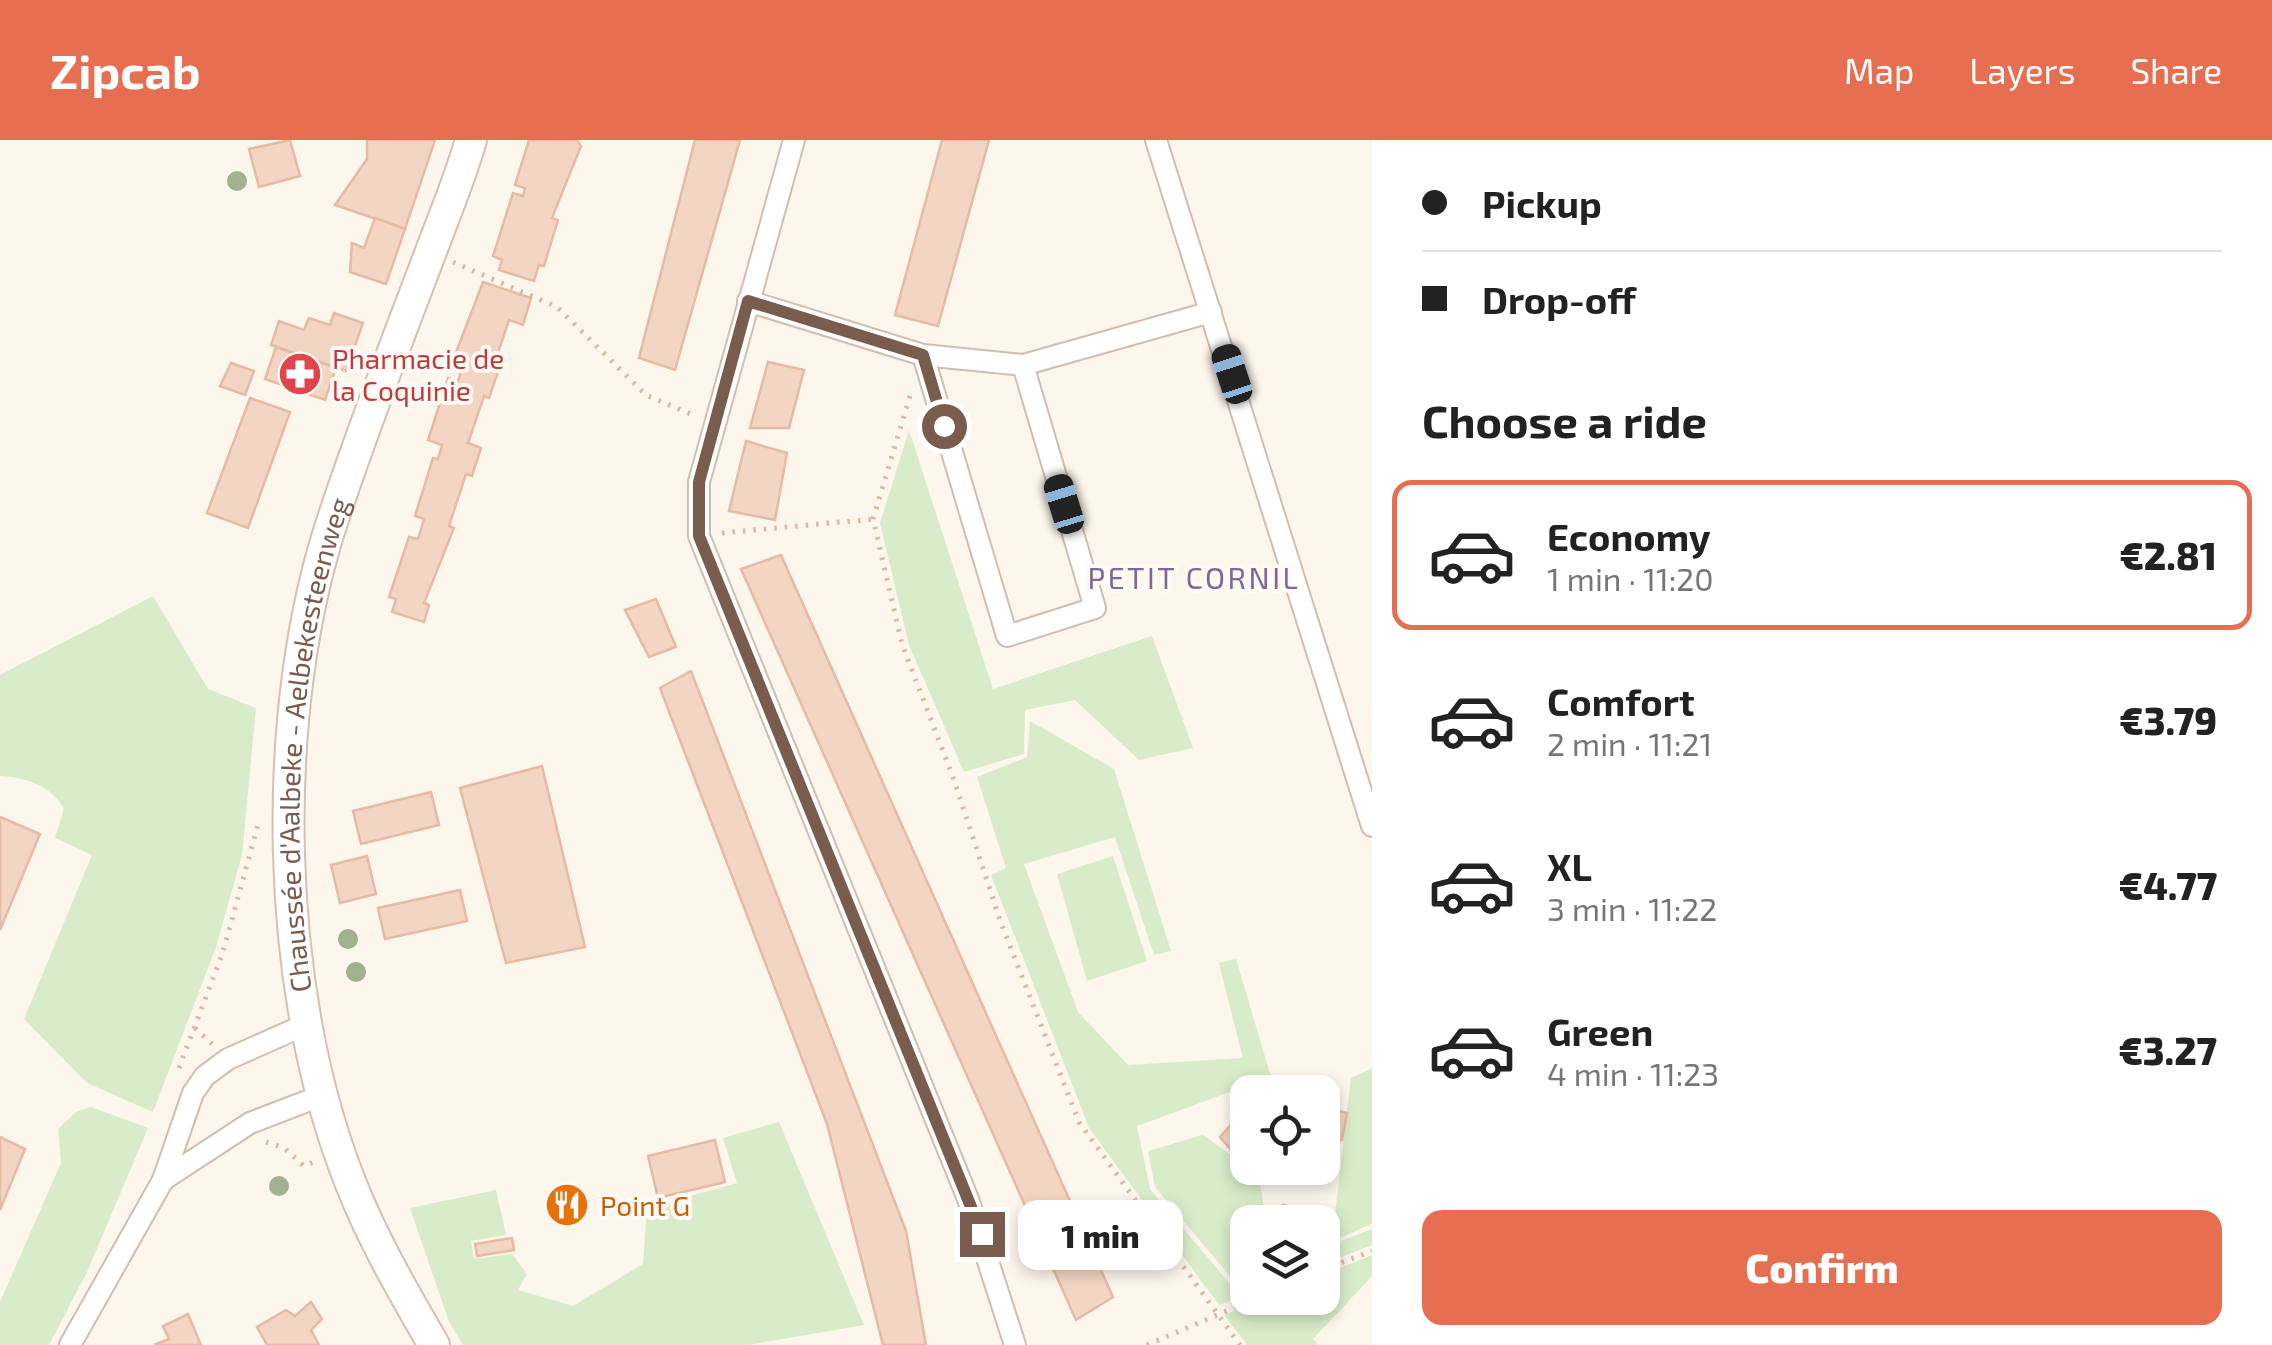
<!DOCTYPE html>
<html lang="en">
<head>
<meta charset="utf-8">
<style>
  :root { --surface:#fff; --page:#f2f2f2; --text:#222; --muted:#767676; --line:#e0e0e0; --accent:#e76f51 }
  body { margin:0; font-family:"Exo 2",sans-serif; background:var(--page); color:var(--text); height:100vh; display:flex; flex-direction:column; font-size:38px; white-space:nowrap }
  * { box-sizing:border-box; margin:0 }
  p { font-size:32px; color:var(--muted) }
  .icon { flex:none; width:55px; height:55px; fill:none; stroke:currentColor; stroke-width:2; stroke-linecap:round; stroke-linejoin:round }
  .map { position:relative; flex:1; overflow:hidden }
  .drawer { display:flex; flex-direction:column; background:var(--surface); width:900px }
  .drawer>* { flex:none }
  .hud { display:grid; align-content:center; height:220px; padding:0 50px; background:var(--surface) }
  .fabs { position:absolute; left:1230px; top:935px; display:grid; gap:20px }
  .fabs a { display:grid; place-items:center; width:110px; height:110px; border-radius:20px; background:var(--surface); box-shadow:0 5px 15px #0003; font-size:50px }
  .end { position:absolute; width:45px; height:45px; margin:-22px; border:12px solid #7a5c4d; background:#fff; box-shadow:0 0 0 5px #fff }
  .from { border-radius:50% }
  .bubble { position:absolute; height:70px; border-radius:20px; background:var(--surface); box-shadow:0 5px 15px #0003; font-size:32px; font-weight:800; line-height:70px; text-align:center }
  .car { position:absolute; width:30px; height:60px; margin:-30px -15px; border-radius:12px; box-shadow:0 0 8px 2px #0007; background:linear-gradient(#222 24%,#8ab4d8 0 40%,#222 0 76%,#8ab4d8 0 86%,#222 0) }
  .hud b { display:flex; align-items:center; gap:35px; height:95px; font-size:38px }
  .hud b+b { border-top:2px solid var(--line) }
  .hud i { width:25px; height:25px; background:var(--text) }
  ul { padding:0; list-style:none }
  li { display:flex; align-items:center; gap:30px; height:150px; margin:0 20px 15px; padding:0 30px; border:5px solid transparent; border-radius:20px }
  li div { flex:1 }
  li b { display:block; font-size:38px }
  li em { font-style:normal; font-weight:800 }
  li.selected { border-color:var(--accent) }
  li>.icon { width:90px; height:90px; stroke-width:1.5 }
  h2 { padding:0 50px; font-size:45px; line-height:120px }
  .cta { display:flex; gap:20px; margin-top:auto; padding:20px 50px }
  .cta a { flex:1; height:115px; border-radius:20px; background:var(--accent); color:#fff; font-size:40px; font-weight:800; line-height:115px; text-align:center }
  header { display:flex; align-items:center; gap:60px; box-sizing:border-box; height:140px; padding:0 50px; background:var(--accent); color:#fff }
  header strong { font-size:48px }
  nav { display:flex; gap:55px; margin-inline-start:auto; font-size:35px }
  main { display:flex; flex:1; min-height:0 }
  .map>svg:first-child { display:block }
  .green { fill:#d8ecc9 }
  .building { fill:#f3d5c3; stroke:#e6bba3; stroke-width:2.5 }
  .lines { fill:none; stroke-linecap:round; stroke-linejoin:round }
  .minor-casing { stroke:#d1beb0; stroke-width:24 }
  .secondary-casing { stroke:#d6c0b0; stroke-width:34 }
  .path { stroke:#d9b8a5; stroke-width:5; stroke-dasharray:2.5 8; stroke-linecap:butt }
  .minor { stroke:#fff; stroke-width:20 }
  .secondary { stroke:#fff; stroke-width:30 }
  .tree { fill:#a0b28e }
  .route { stroke:#7a5c4d; stroke-width:12 }
  .labels { text-anchor:middle; dominant-baseline:central; stroke-width:8; stroke-linejoin:round; paint-order:stroke }
  .health-label { font-size:28px; fill:#be3a42; stroke:#fffaf3; text-anchor:start }
  .street-label { font-size:28px; fill:#7a5c4d; stroke:#fffaf3 }
  .food-label { font-size:28px; fill:#c56008; stroke:#fffaf3; text-anchor:start }
  .neighbourhood-label { font-size:30px; letter-spacing:2.5px; fill:#846695; stroke:#fffaf3 }
</style>
</head>
<body>
<header>
<strong>Zipcab</strong>
<nav><a>Map</a><a>Layers</a><a>Share</a></nav>
</header>
<main>
<div class="map">
<svg width="1372" height="1205" viewBox="0 0 1372 1205">
  <rect width="100%" height="100%" fill="#fdf6ec"/>
  <g class="green">
    <path d="M909 290 993 549 1152 496 1193 608 1139 620 1075 560 1025 570 1024 614 964 632 909 505 880 383Z"/>
    <path d="M153 456 208 549 256 568 242 715 216 807 153 972 87 943 24 879 92 715 55 698 64 669C52 646 25 637 0 636V535Z"/>
    <path d="M1030 581 1114 629 1171 811 1154 815 1115 697 1024 724 1078 872 1128 925 1243 918 1219 823 1236 819 1271 937 1137 986 1150 1049 1230 1144 1234 1141 1155 1047 1148 1011 1203 995 1259 1035 1266 1082H1248L1247 1154 1219 1165 1089 988 991 735 1006 728 977 637 1027 617Z"/>
    <path d="M1113 716 1147 821 1087 841 1057 734Z"/>
    <path d="M1372 928V1084L1323 1105V1098L1333 1091 1351 938Z"/>
    <path d="M91 967 148 988 87 1132 49 1205H0V1162L61 1023 58 989 76 972Z"/>
    <path d="M779 982 864 1185 748 1205H463L449 1182 410 1068 496 1050 506 1095 471 1101 474 1119 512 1114 527 1134 518 1150 573 1166 643 1124 647 1068 737 1043 723 998Z"/>
    <path d="M1372 1089V1105L1323 1124V1108Z"/>
    <path d="M1372 1115V1136L1313 1199 1319 1205H1247L1224 1175 1267 1158H1322L1323 1135Z"/>
  </g>
  <g class="building">
    <path d="M290 0 300 36 259 47 249 9Z"/>
    <path d="M367 0H435L405 89 335 65 367 19Z"/>
    <path d="M529 0H577L581 6 552 78 558 80 544 126 539 125 534 141 499 130 502 120 493 116 513 53 523 56 525 48 515 45Z"/>
    <path d="M695 0H740L675 230 639 218Z"/>
    <path d="M942 0H989L938 186 895 175Z"/>
    <path d="M375 78 405 89 386 144 350 132 352 103 364 108Z"/>
    <path d="M483 142 531 158 523 185 509 180 493 227 499 229 489 258 484 256 468 303 481 308 472 336 466 334 449 386 454 388 424 463 429 465 424 482 392 472 396 459 389 457 409 397 418 399 424 379 415 376 433 318 438 319 442 305 428 300 448 238 458 241 465 218 455 215Z"/>
    <path d="M334 173 363 183 346 231 271 205 279 181 304 190 309 178 330 185Z"/>
    <path d="M276 207 336 228 325 260 265 239Z"/>
    <path d="M768 222 804 230 789 288H750Z"/>
    <path d="M231 223 254 231 245 255 220 246Z"/>
    <path d="M250 258 290 272 248 388 207 373Z"/>
    <path d="M746 301 787 313 775 380 729 371Z"/>
    <path d="M781 415 1113 1157 1076 1180 741 429Z"/>
    <path d="M656 459 676 507 649 517 625 470Z"/>
    <path d="M691 531 906 1091 926 1205H883L827 984 660 548Z"/>
    <path d="M542 626 585 807 506 823 460 648Z"/>
    <path d="M431 652 439 685 361 704 353 671Z"/>
    <path d="M0 677 40 694 0 790Z"/>
    <path d="M367 716 376 754 340 763 331 725Z"/>
    <path d="M460 750 467 781 385 799 378 768Z"/>
    <path d="M1322 967 1347 973 1342 1000 1322 1002Z"/>
    <path d="M1239 976H1248V1008L1239 1019 1220 997Z"/>
    <path d="M0 997 25 1009 0 1070Z"/>
    <path d="M715 1000 725 1042 658 1058 648 1016Z"/>
    <path d="M1283 1065 1330 1075 1325 1096 1322 1082H1279Z"/>
    <path d="M512 1098 514 1110 477 1116 475 1104Z"/>
    <path d="M311 1162 322 1179 311 1190 319 1205H267L257 1187 286 1170 295 1176Z"/>
    <path d="M188 1174 201 1205H154L169 1199 163 1186Z"/>
  </g>
  <g class="lines">
    <g class="minor-casing">
      <g id="minor">
        <path d="M794 0 699 342V396L968 1059 1015 1205"/>
        <path d="M1156 0 1372 686"/>
        <path d="M748 161 923 215 1007 496 1095 468 1023 225 923 215"/>
        <path d="M1023 225 1211 172"/>
        <path d="M163 1040 250 983 323 955"/>
        <path d="M70 1205 163 1040 193 953 205 936 228 919 309 883"/>
      </g>
    </g>
    <g class="secondary-casing">
      <g id="secondary">
        <path id="s1" d="M434 1205C404 1153 373 1100 351 1044 274 852 268 571 334 376 363 288 397 201 430 114 444 76 460 39 471 0"/>
      </g>
    </g>
    <g class="path">
      <path d="M453 122 557 167 646 255 693 275"/>
      <path d="M910 256 873 379 902 504 954 640 1001 783 1079 982 1240 1205"/>
      <path d="M722 393 873 379"/>
      <path d="M195 888 212 904"/>
      <path d="M179 928 223 812 259 681"/>
      <path d="M266 1002 284 1008 304 1026 316 1021"/>
      <path d="M1322 1130 1372 1111"/>
      <path d="M1147 1205 1257 1158"/>
    </g>
    <use href="#minor" class="minor"/>
    <use href="#secondary" class="secondary"/>
  </g>
  <g class="tree">
    <circle cx="237" cy="41" r="10"/>
    <circle cx="348" cy="799" r="10"/>
    <circle cx="356" cy="832" r="10"/>
    <circle cx="279" cy="1046" r="10"/>
  </g>
  <g class="lines">
    <path class="route" d="M944 286 923 215 748 161 699 342V396L982 1094"/>
  </g>
  <defs>
    <g id="pharmacy-disc" transform="scale(2.25)"><circle r="9.5" fill="#e0444e" stroke="#fffaf3"/><path d="M-2-6h4v4h4v4h-4v4h-4v-4h-4v-4h4Z" fill="#fff"/></g>
    <g id="restaurant-disc" transform="scale(2.25)"><circle r="9.5" fill="#e8710a" stroke="#fffaf3"/><path d="M-5-6h1v4h1v-4h1v4h1v-4h1v5L-1.5 .5V6h-2V.5L-5-1ZM5-6V6H3V1.5H1.5Q1.5-4 5-6Z" fill="#fff"/></g>
  </defs>
  <g fill-rule="evenodd">
    <use href="#pharmacy-disc" x="300" y="234"/>
    <use href="#restaurant-disc" x="567" y="1065"/>
  </g>
  <g class="labels">
    <g class="health-label">
      <text x="332" y="218">Pharmacie de<tspan x="332" dy="32">la Coquinie</tspan></text>
    </g>
    <g class="street-label">
      <text stroke="none"><textPath href="#s1" startOffset="630">Chaussée d'Aalbeke - Aelbekesteenweg</textPath></text>
    </g>
    <g class="food-label">
      <text x="600" y="1065">Point G</text>
    </g>
    <g class="neighbourhood-label">
      <text x="1194" y="437">PETIT CORNIL</text>
    </g>
  </g>
</svg>
<div class="fabs">
<a><svg class="icon" aria-label="locate" viewBox="0 0 24 24"><circle cx="12" cy="12" r="6"/><path d="M12 2v4M12 18v4M2 12h4M18 12h4"/></svg></a>
<a><svg class="icon" aria-label="layers" viewBox="0 0 24 24"><path d="M12 4l9 5-9 5-9-5zM3 14l9 5 9-5"/></svg></a>
</div>
<i class="end from" style="left:944px;top:286px"></i>
<i class="end" style="left:982px;top:1094px"></i>
<div class="bubble" style="left:1018px;top:1060px;width:165px">1 min</div>
<i class="car" style="left:1232px;top:234px;rotate:342deg"></i>
<i class="car" style="left:1064px;top:364px;rotate:343deg"></i>
</div>
<section class="drawer">
<div class="hud">
<b><i class="from"></i>Pickup</b>
<b><i></i>Drop-off</b>
</div>
<h2>Choose a ride</h2>
<ul>
<li class="selected"><svg class="icon" aria-label="car" viewBox="0 0 24 24"><path d="M5 17H2v-5l4-1 3-4h7l3 4 3 1v5h-3M9 17h6M6 11h13"/><circle cx="7" cy="17" r="2"/><circle cx="17" cy="17" r="2"/></svg><div><b>Economy</b><p>1 min · 11:20</p></div><em>€2.81</em></li>
<li><svg class="icon" aria-label="car" viewBox="0 0 24 24"><path d="M5 17H2v-5l4-1 3-4h7l3 4 3 1v5h-3M9 17h6M6 11h13"/><circle cx="7" cy="17" r="2"/><circle cx="17" cy="17" r="2"/></svg><div><b>Comfort</b><p>2 min · 11:21</p></div><em>€3.79</em></li>
<li><svg class="icon" aria-label="car" viewBox="0 0 24 24"><path d="M5 17H2v-5l4-1 3-4h7l3 4 3 1v5h-3M9 17h6M6 11h13"/><circle cx="7" cy="17" r="2"/><circle cx="17" cy="17" r="2"/></svg><div><b>XL</b><p>3 min · 11:22</p></div><em>€4.77</em></li>
<li><svg class="icon" aria-label="car" viewBox="0 0 24 24"><path d="M5 17H2v-5l4-1 3-4h7l3 4 3 1v5h-3M9 17h6M6 11h13"/><circle cx="7" cy="17" r="2"/><circle cx="17" cy="17" r="2"/></svg><div><b>Green</b><p>4 min · 11:23</p></div><em>€3.27</em></li>
</ul>
<div class="cta"><a>Confirm</a></div>
</section>
</main>
</body>
</html>
